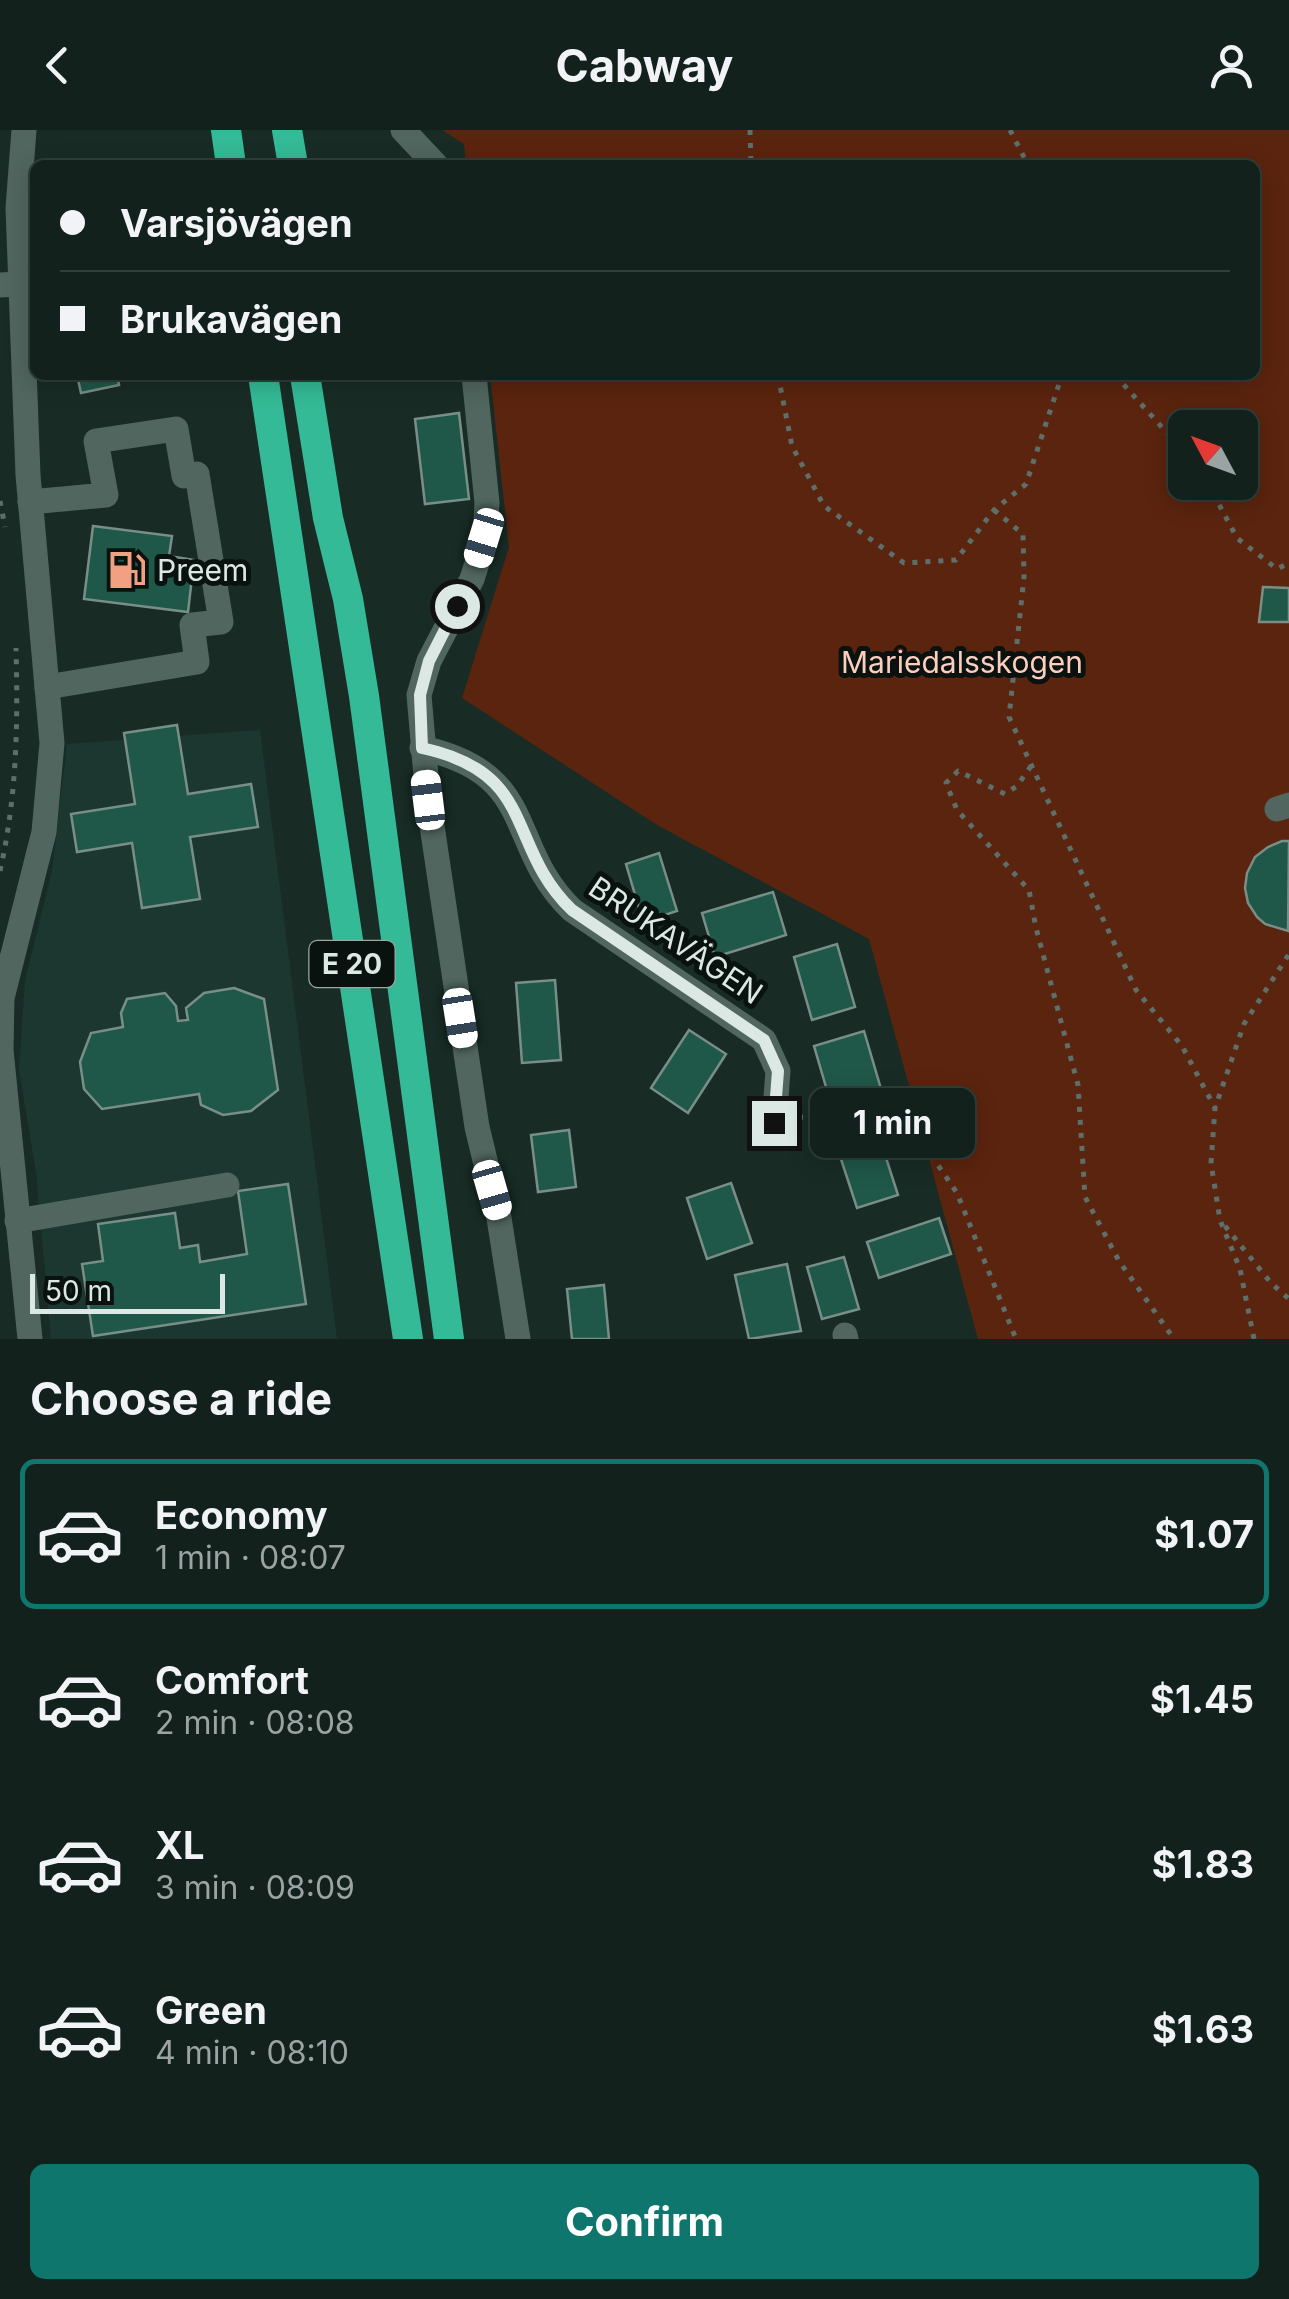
<!DOCTYPE html>
<html lang="en">
<head>
<meta charset="utf-8">
<style>
  :root { --surface:#12211c; --page:#1f2e29; --text:#f1f3f6; --muted:#9ca3a3; --line:#313e3b; --accent:#0f766e }
  body { margin:0; font-family:Inter,sans-serif; background:var(--page); color:var(--text); height:100vh; display:flex; flex-direction:column; font-size:38px; white-space:nowrap }
  * { box-sizing:border-box; margin:0 }
  p { font-size:32px; color:var(--muted) }
  .icon { flex:none; width:55px; height:55px; fill:none; stroke:currentColor; stroke-width:2; stroke-linecap:round; stroke-linejoin:round }
  .map { position:relative; height:1209px; overflow:hidden }
  .side { display:flex; flex-direction:column; background:var(--surface); flex:1 }
  .side>* { flex:none }
  .top-card { position:absolute; left:30px; top:30px; width:1230px; height:220px; border-radius:15px; box-shadow:0 5px 25px #0003,0 0 0 2px var(--line); display:grid; align-content:center; height:220px; padding:0 30px; background:var(--surface) }
  .needle { width:65px; rotate:311deg }
  .tools { position:absolute; left:1168px; top:280px; display:grid; gap:20px }
  .tools a { display:grid; place-items:center; width:90px; height:90px; border-radius:15px; background:var(--surface); box-shadow:0 5px 25px #0003,0 0 0 2px var(--line); font-size:50px }
  .scale { position:absolute; left:30px; bottom:25px; width:195px; box-sizing:border-box; padding-left:10px; border:5px solid #dce8e3; border-top:0; font-size:28px; line-height:35px; white-space:nowrap; color:#dce8e3; -webkit-text-stroke:8px #0a120f; paint-order:stroke }
  .end { position:absolute; width:45px; height:45px; margin:-22px; border:12px solid #dce8e3; background:#111; box-shadow:0 0 0 5px #111 }
  .from { border-radius:50% }
  .bubble { position:absolute; height:70px; border-radius:15px; background:var(--surface); box-shadow:0 5px 25px #0003,0 0 0 2px var(--line); font-size:32px; font-weight:700; line-height:70px; text-align:center }
  .car { position:absolute; width:30px; height:60px; margin:-30px -15px; border-radius:12px; box-shadow:0 0 8px 2px #0007; background:linear-gradient(#fff 24%,#345 0 40%,#fff 0 76%,#345 0 86%,#fff 0) }
  .top-card b { display:flex; align-items:center; gap:35px; height:95px; font-size:38px }
  .top-card b+b { border-top:2px solid var(--line) }
  .top-card i { width:25px; height:25px; background:var(--text) }
  ul { padding:0; list-style:none }
  li { display:flex; align-items:center; gap:30px; height:150px; margin:0 20px 15px; padding:0 10px; border:5px solid transparent; border-radius:15px }
  li div { flex:1 }
  li b { display:block; font-size:38px }
  li em { font-style:normal; font-weight:700 }
  li.current { border-color:var(--accent) }
  li>.icon { width:90px; height:90px; stroke-width:1.5 }
  h2 { padding:0 30px; font-size:45px; line-height:120px }
  .primary-button { display:flex; gap:20px; margin-top:auto; padding:20px 30px }
  .primary-button a { flex:1; height:115px; border-radius:15px; background:var(--accent); color:#fff; font-size:40px; font-weight:700; line-height:115px; text-align:center }
  header { display:flex; justify-content:space-between; align-items:center; height:130px; padding:0 30px; background:var(--surface); font-size:45px; font-weight:700 }
  .map>svg:first-child { display:block }
  .built { fill:#1c372f }
  .green { fill:#5b240e; fill-rule:evenodd }
  .building { fill:#1f5848; stroke:#788e86; stroke-width:2.5 }
  .lines { fill:none; stroke-linecap:round; stroke-linejoin:round }
  .path { stroke:#5e6f69; stroke-width:5; stroke-dasharray:5 8; stroke-linecap:butt }
  .minor { stroke:#51665f; stroke-width:25 }
  .highway { stroke:#34ba96; stroke-width:30 }
  .route { stroke:#dce8e3; stroke-width:12 }
  .labels { text-anchor:middle; dominant-baseline:central; stroke-width:10; stroke-linejoin:round; paint-order:stroke }
  .shield { fill:#0a120f; stroke:#9da8a3; stroke-width:2.5 }
  .shield-label { font-size:28px; font-weight:bold; fill:#dce8e3 }
  .poi-label { font-size:30px; fill:#dce8e3; stroke:#0a120f; text-anchor:start }
  .park-label { font-size:30px; fill:#fbcebe; stroke:#0a120f }
  .street-label { font-size:30px; fill:#dce8e3; stroke:#0a120f }
</style>
</head>
<body>
<header><svg class="icon" aria-label="back" viewBox="0 0 24 24"><path d="M15 5l-7 7 7 7"/></svg>Cabway<svg class="icon" aria-label="person" viewBox="0 0 24 24"><circle cx="12" cy="8" r="4"/><path d="M4 21q1-7 8-7t8 7"/></svg></header>
<div class="map">
<svg width="1289" height="1209" viewBox="0 0 1289 1209">
  <rect width="100%" height="100%" fill="#182c25"/>
  <path class="built" d="M260 600 337 1209H51L36 1042 19 940 25 851 52 741 67 614Z"/>
  <path class="green" d="M442 0H1289V1209H978L869 809 657 695 462 568 509 417 490 245H1255V35H466L464 14ZM1185 298H1240V352H1185Z"/>
  <g class="building">
    <path d="M77 245H117L119 255 81 263Z"/>
    <path d="M459 283 469 369 425 374 415 289Z"/>
    <path d="M93 396 172 406 169 426 194 430 188 482 84 469Z"/>
    <path d="M1263 457 1289 458V492H1259Z"/>
    <path d="M177 595 188 664 251 654 258 697 190 707 200 769 142 778 132 713 77 722 71 684 135 674 124 603Z"/>
    <path d="M1282 711H1289L1288 801 1265 794 1257 787 1248 773 1245 758 1247 743 1255 727 1268 717Z"/>
    <path d="M659 723 677 781 643 792 626 734Z"/>
    <path d="M773 762 786 805 715 827 702 783Z"/>
    <path d="M837 814 855 877 812 890 794 827Z"/>
    <path d="M555 850 561 930 522 933 516 853Z"/>
    <path d="M234 858 264 869 278 960 251 981 223 985 201 975 199 964 102 979 84 959 80 932 91 903 123 897 121 883 127 869 165 863 176 876 178 891 188 890 186 878 204 863Z"/>
    <path d="M689 900 726 924 688 983 651 958Z"/>
    <path d="M864 901 881 959 831 974 814 916Z"/>
    <path d="M569 1000 576 1057 538 1062 531 1005Z"/>
    <path d="M879 1006 898 1065 857 1078 838 1020Z"/>
    <path d="M731 1053 752 1113 707 1129 687 1068Z"/>
    <path d="M288 1054 306 1174 93 1206 82 1134 103 1131 98 1094 175 1083 180 1118 198 1115 200 1132 247 1124 238 1061Z"/>
    <path d="M939 1088 951 1124 879 1148 867 1112Z"/>
    <path d="M844 1127 859 1179 822 1189 807 1137Z"/>
    <path d="M787 1134 801 1201 749 1209 735 1145Z"/>
    <path d="M604 1155 609 1209H572L567 1159Z"/>
  </g>
  <g class="lines">
    <g class="path">
      <path d="M750 0 751 35"/>
      <path d="M1010 0 1028 35"/>
      <path d="M778 245 792 316 824 376 904 433 956 430 994 380 1026 354 1062 245"/>
      <path d="M1115 245 1185 323"/>
      <path d="M1207 352 1237 408 1277 439 1289 433"/>
      <path d="M0 371 5 397"/>
      <path d="M994 380 1023 404 1024 447 1009 587 1136 860 1182 916 1215 978"/>
      <path d="M1031 636 1017 656 1005 664 958 641 946 653 957 680 1029 760 1036 798 1078 955 1085 1067 1119 1131 1174 1209"/>
      <path d="M0 741C17 666 18 594 16 518"/>
      <path d="M798 987 859 990 896 999 929 1022 957 1063 1016 1209"/>
      <path d="M1225 1096 1271 1153 1289 1169"/>
      <path d="M1254 1209 1240 1139 1220 1090 1211 1033 1215 978 1244 894 1289 824"/>
    </g>
    <g class="minor">
      <path d="M24 0 18 78 28 345 52 613 44 702 2 868 1 920 30 1209"/>
      <path d="M403 0 436 35"/>
      <path d="M0 155 35 153"/>
      <path d="M474 245 487 373 485 408 472 449 429 531 419 565 428 669 477 997 499 1088 518 1209"/>
      <path d="M30 372 106 365 96 311 176 299 184 346 197 344 221 492 192 495 197 532 47 557"/>
      <path d="M422 618C540 644 505 716 572 780L764 910 778 941 774 993"/>
      <path d="M1277 679 1289 675"/>
      <path d="M17 1091 227 1055"/>
      <path d="M845 1205 846 1209"/>
    </g>
    <g class="highway">
      <path d="M226 0 231 35"/>
      <path d="M287 0 293 35"/>
      <path d="M263 245 408 1209"/>
      <path d="M305 245 328 388 348 469 364 566 449 1209"/>
    </g>
  </g>
  <g class="lines">
    <path class="route" d="M457 476 429 531 420 565 422 618C539 643 505 716 572 780L764 910 778 941 774 993"/>
  </g>
  <defs>
    <g id="fuel-bare" transform="scale(3)"><path d="M-5.5-6h7V0h2V4h1.3V-2.5L3-4.5l.8-.8L6-3V5H2.5V1h-1V6h-7ZM-4.2-4.7v3.2H.2V-4.7Z" fill="#f2a081" stroke="#0a120f" stroke-width="2.5" paint-order="stroke"/></g>
  </defs>
  <g fill-rule="evenodd">
    <use href="#fuel-bare" x="127" y="440"/>
  </g>
  <g class="labels">
    <rect class="shield" x="309.5" y="811" width="85" height="46" rx="8"/>
    <g class="shield-label">
      <text x="352" y="834">E 20</text>
    </g>
    <g class="poi-label">
      <text x="157" y="440">Preem</text>
    </g>
    <g class="park-label">
      <text x="962" y="532">Mariedalsskogen</text>
    </g>
    <g class="street-label">
      <text transform="translate(676 810) rotate(34)">BRUKAVÄGEN</text>
    </g>
  </g>
</svg>
<div class="tools">
<a><svg class="needle" viewBox="-14 -14 28 28"><path d="M0-13l5 13h-10z" fill="#e53935"/><path d="M0 13l5-13h-10z" fill="#9ca3a3"/></svg></a>
</div>
<div class="scale">50 m</div>
<i class="end from" style="left:457px;top:476px"></i>
<i class="end" style="left:774px;top:993px"></i>
<div class="bubble" style="left:810px;top:958px;width:165px">1 min</div>
<i class="car" style="left:484px;top:408px;rotate:197deg"></i>
<i class="car" style="left:428px;top:670px;rotate:353deg"></i>
<i class="car" style="left:460px;top:888px;rotate:171deg"></i>
<i class="car" style="left:492px;top:1060px;rotate:164deg"></i>
<div class="top-card">
<b><i class="from"></i>Varsjövägen</b>
<b><i></i>Brukavägen</b>
</div>
</div>
<section class="side">
<h2>Choose a ride</h2>
<ul>
<li class="current"><svg class="icon" aria-label="car" viewBox="0 0 24 24"><path d="M5 17H2v-5l4-1 3-4h7l3 4 3 1v5h-3M9 17h6M6 11h13"/><circle cx="7" cy="17" r="2"/><circle cx="17" cy="17" r="2"/></svg><div><b>Economy</b><p>1 min · 08:07</p></div><em>$1.07</em></li>
<li><svg class="icon" aria-label="car" viewBox="0 0 24 24"><path d="M5 17H2v-5l4-1 3-4h7l3 4 3 1v5h-3M9 17h6M6 11h13"/><circle cx="7" cy="17" r="2"/><circle cx="17" cy="17" r="2"/></svg><div><b>Comfort</b><p>2 min · 08:08</p></div><em>$1.45</em></li>
<li><svg class="icon" aria-label="car" viewBox="0 0 24 24"><path d="M5 17H2v-5l4-1 3-4h7l3 4 3 1v5h-3M9 17h6M6 11h13"/><circle cx="7" cy="17" r="2"/><circle cx="17" cy="17" r="2"/></svg><div><b>XL</b><p>3 min · 08:09</p></div><em>$1.83</em></li>
<li><svg class="icon" aria-label="car" viewBox="0 0 24 24"><path d="M5 17H2v-5l4-1 3-4h7l3 4 3 1v5h-3M9 17h6M6 11h13"/><circle cx="7" cy="17" r="2"/><circle cx="17" cy="17" r="2"/></svg><div><b>Green</b><p>4 min · 08:10</p></div><em>$1.63</em></li>
</ul>
<div class="primary-button"><a>Confirm</a></div>
</section>
</body>
</html>
